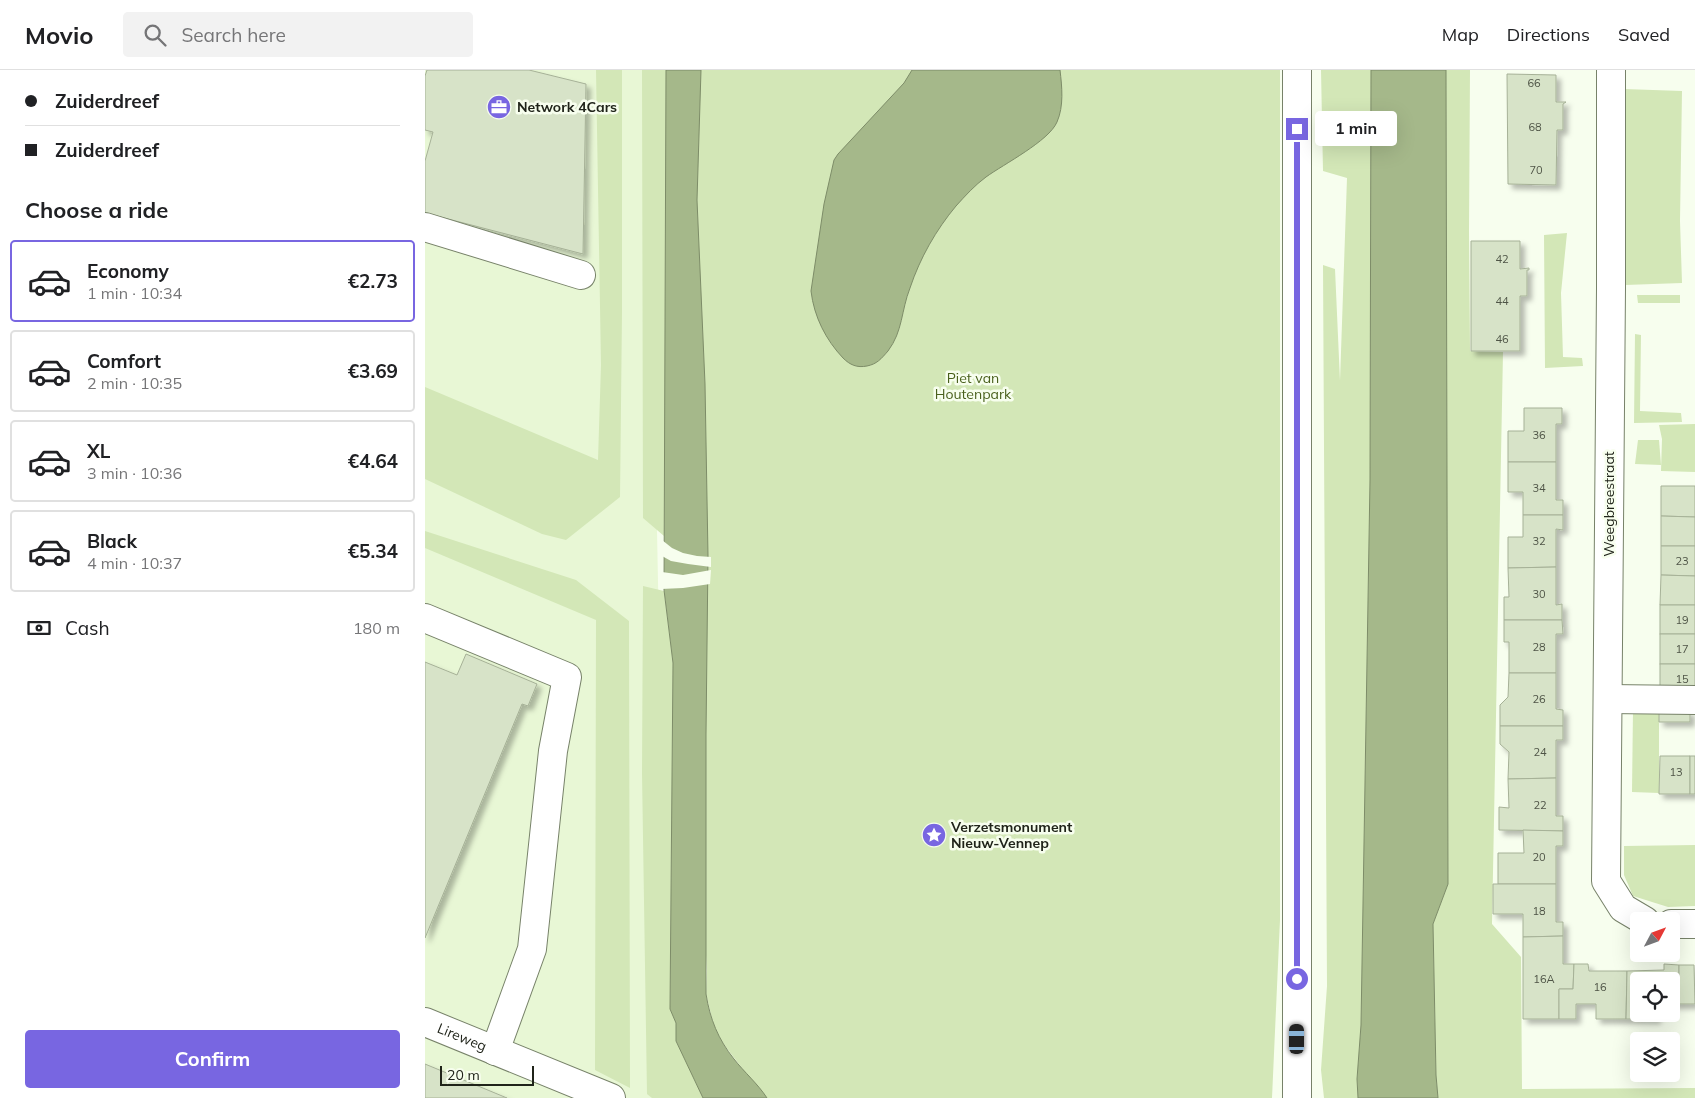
<!DOCTYPE html>
<html lang="en">
<head>
<meta charset="utf-8">
<style>
  :root { --surface:#fff; --page:#f2f2f2; --text:#202124; --muted:#757577; --line:#e0e0e0; --accent:#7866e1 }
  body { margin:0; font-family:Mulish,sans-serif; background:var(--page); color:var(--text); height:100vh; display:flex; flex-direction:column; font-size:19px; white-space:nowrap }
  * { box-sizing:border-box; margin:0 }
  p { font-size:16px; color:var(--muted) }
  .icon { flex:none; width:28px; height:28px; fill:none; stroke:currentColor; stroke-width:2; stroke-linecap:round; stroke-linejoin:round }
  .map { position:relative; flex:1; overflow:hidden }
  .panel { display:flex; flex-direction:column; background:var(--surface); width:425px }
  .panel>* { flex:none }
  .top-card { display:grid; align-content:center; height:110px; padding:0 25px; background:var(--surface) }
  .needle { width:32px; rotate:49deg }
  .controls { position:absolute; left:1205px; top:842px; display:grid; gap:10px }
  .controls a { display:grid; place-items:center; width:50px; height:50px; border-radius:5px; background:var(--surface); box-shadow:0 5px 20px #0002; font-size:25px }
  .scale { position:absolute; left:15px; bottom:12px; width:94px; box-sizing:border-box; padding-left:5px; border:2px solid #20241a; border-top:0; font-size:14px; line-height:18px; white-space:nowrap; color:#20241a; -webkit-text-stroke:4px #f7feee; paint-order:stroke }
  .end { position:absolute; width:22px; height:22px; margin:-11px; border:6px solid #7866e1; background:#fff; box-shadow:0 0 0 2px #fff }
  .from { border-radius:50% }
  .bubble { position:absolute; height:35px; border-radius:5px; background:var(--surface); box-shadow:0 5px 20px #0002; font-size:16px; font-weight:700; line-height:35px; text-align:center }
  .car { position:absolute; width:15px; height:30px; margin:-15px -8px; border-radius:6px; box-shadow:0 0 4px 1px #0007; background:linear-gradient(#222 24%,#8ab4d8 0 40%,#222 0 76%,#8ab4d8 0 86%,#222 0) }
  .top-card b { display:flex; align-items:center; gap:18px; height:48px; font-size:19px }
  .top-card b+b { border-top:1px solid var(--line) }
  .top-card i { width:12px; height:12px; background:var(--text) }
  ul { padding:0; list-style:none }
  li { display:flex; align-items:center; gap:15px; height:82px; margin:0 10px 8px; padding:0 15px; border:2px solid var(--line); border-radius:5px }
  li div { flex:1 }
  li b { display:block; font-size:19px }
  li em { font-style:normal; font-weight:700 }
  li.selected { border-color:var(--accent) }
  li>.icon { width:45px; height:45px; stroke-width:1.5 }
  h2 { padding:0 25px; font-size:22px; line-height:60px }
  .pay { display:flex; align-items:center; gap:12px; height:55px; padding:0 25px; font-size:19px }
  .pay p { margin-inline-start:auto }
  .action { display:flex; gap:10px; margin-top:auto; padding:10px 25px }
  .action a { flex:1; height:58px; border-radius:5px; background:var(--accent); color:#fff; font-size:20px; font-weight:700; line-height:58px; text-align:center }
  header { display:flex; align-items:center; gap:30px; box-sizing:border-box; height:70px; padding:0 25px; background:var(--surface); border-bottom:1px solid var(--line) }
  header strong { font-size:24px }
  nav { display:flex; gap:28px; margin-inline-start:auto; font-size:18px }
  .search { width:350px; height:45px; background:var(--page); display:flex; align-items:center; gap:12px; box-sizing:border-box; padding:0 18px; border-radius:5px; color:var(--muted); font-size:19px }
  main { display:flex; flex:1; min-height:0 }
  .map>svg:first-child { display:block }
  .built { fill:#e8f7d5 }
  .green { fill:#d3e7b7 }
  .water { fill:#a5b88a; stroke:#7d8c68 }
  .pier { fill:#f7feee }
  .building { fill:#d7e3c8; stroke:#a6b197; filter:url(#shadow) }
  .lines { fill:none; stroke-linecap:round; stroke-linejoin:round }
  .minor-casing { stroke:#778269; stroke-width:30 }
  .minor { stroke:#fff; stroke-width:28 }
  .route { stroke:#7866e1; stroke-width:6 }
  .labels { text-anchor:middle; dominant-baseline:central; stroke-width:5; stroke-linejoin:round; paint-order:stroke }
  .number-label { font-size:11px; fill:#4e5446 }
  .poi-label { font-size:14px; font-weight:bold; fill:#20241a; stroke:#f7feee; text-anchor:start }
  .park-label { font-size:14px; fill:#49601c; stroke:#f7feee }
  .street-label { font-size:14px; fill:#20241a; stroke:#f7feee }
</style>
</head>
<body>
<header>
<strong>Movio</strong>
<div class="search"><svg class="icon" aria-label="search" viewBox="0 0 24 24"><circle cx="10" cy="10" r="6"/><path d="M15 15l6 6"/></svg>Search here</div>
<nav><a>Map</a><a>Directions</a><a>Saved</a></nav>
</header>
<main>
<section class="panel">
<div class="top-card">
<b><i class="from"></i>Zuiderdreef</b>
<b><i></i>Zuiderdreef</b>
</div>
<h2>Choose a ride</h2>
<ul>
<li class="selected"><svg class="icon" aria-label="car" viewBox="0 0 24 24"><path d="M5 17H2v-5l4-1 3-4h7l3 4 3 1v5h-3M9 17h6M6 11h13"/><circle cx="7" cy="17" r="2"/><circle cx="17" cy="17" r="2"/></svg><div><b>Economy</b><p>1 min · 10:34</p></div><em>€2.73</em></li>
<li><svg class="icon" aria-label="car" viewBox="0 0 24 24"><path d="M5 17H2v-5l4-1 3-4h7l3 4 3 1v5h-3M9 17h6M6 11h13"/><circle cx="7" cy="17" r="2"/><circle cx="17" cy="17" r="2"/></svg><div><b>Comfort</b><p>2 min · 10:35</p></div><em>€3.69</em></li>
<li><svg class="icon" aria-label="car" viewBox="0 0 24 24"><path d="M5 17H2v-5l4-1 3-4h7l3 4 3 1v5h-3M9 17h6M6 11h13"/><circle cx="7" cy="17" r="2"/><circle cx="17" cy="17" r="2"/></svg><div><b>XL</b><p>3 min · 10:36</p></div><em>€4.64</em></li>
<li><svg class="icon" aria-label="car" viewBox="0 0 24 24"><path d="M5 17H2v-5l4-1 3-4h7l3 4 3 1v5h-3M9 17h6M6 11h13"/><circle cx="7" cy="17" r="2"/><circle cx="17" cy="17" r="2"/></svg><div><b>Black</b><p>4 min · 10:37</p></div><em>€5.34</em></li>
</ul>
<div class="pay"><svg class="icon" aria-label="cash" viewBox="0 0 24 24"><path d="M3 7h18v10H3z"/><circle cx="12" cy="12" r="2"/></svg>Cash<p>180 m</p></div>
<div class="action"><a>Confirm</a></div>
</section>
<div class="map">
<svg width="1270" height="1028" viewBox="0 0 1270 1028">
  <defs>
    <filter id="shadow"><feDropShadow dx="4.5" dy="4.5" stdDeviation="2.5" flood-color="#0004"/></filter>
  </defs>
  <rect width="100%" height="100%" fill="#f7feee"/>
  <path class="built" d="M0 0H223L243 1024 245 1028H0Z"/>
  <g class="green">
    <path d="M171 0H197V242L195 427 141 470 117 464 0 409V317L173 390 176 295Z"/>
    <path d="M217 0H855V850L847 1028H333L316 997 297 972 289 957 281 924 282 901 241 252 239 466 218 448Z"/>
    <path d="M896 0H946L945 410 936 955 932 1009 933 1028H899L896 1000 902 916 898 195 910 199 915 311 922 108 898 101Z"/>
    <path d="M1021 0H1045L1044 161 1045 281 1078 282 1067 854 1096 887 1097 1019 1270 1018V1028H1013L1011 1005 1008 854 1023 814Z"/>
    <path d="M1199 19 1257 21 1255 151 1257 213 1200 215 1201 188Z"/>
    <path d="M1142 163 1136 223 1138 287 1157 288 1158 296 1120 298 1119 165Z"/>
    <path d="M1212 225H1255V233H1213Z"/>
    <path d="M1210 264 1216 265 1215 341 1256 343 1257 352 1209 353Z"/>
    <path d="M1270 354V402L1236 401 1237 369 1234 355Z"/>
    <path d="M1213 370H1234L1236 395 1210 394Z"/>
    <path d="M0 461 151 510 204 551 205 1018 170 1000 171 550 0 478Z"/>
    <path d="M218 516 239 521 248 593 245 939 251 953V971L278 1028H227L222 1024 217 703Z"/>
    <path d="M1208 640H1234V723L1207 722Z"/>
    <path d="M1270 775V836L1243 837 1208 826 1199 805V776Z"/>
  </g>
  <g class="water">
    <path d="M241 0H276L272 130 280 314 283 486 281 664V924C285 949 293 969 309 989 319 1002 333 1014 342 1028H278L251 971V953L245 939 248 593 239 520Z"/>
    <path d="M487 0H635C637 17 639 36 632 52 624 71 579 94 561 107 550 115 540 126 531 136 511 160 495 188 485 218 476 241 478 261 463 281 456 289 452 294 442 296 432 298 425 295 418 288 401 270 389 247 386 221L399 134 409 90 413 84 479 13Z"/>
    <path d="M946 0H1021L1023 814 1008 854 1011 1005 1013 1028H933L932 1009 936 955 945 410Z"/>
  </g>
  <g class="pier">
    <path d="M237 470 247 478 258 483 272 486 286 487V497L263 494 246 491 237 486Z"/>
    <path d="M286 500 285 514 258 518 236 519 237 502 258 505Z"/>
  </g>
  <g class="building">
    <path d="M2 0H104L161 14 158 184 0 143V91L8 62 0 60V6Z"/>
    <path d="M1082 4 1131 5V32H1141L1138 34V60H1132L1131 115 1083 114Z"/>
    <path d="M1046 171H1095V199L1104 198V200H1102V226H1095V281H1046Z"/>
    <path d="M1099 338H1137V354H1131V392H1083V361H1099Z"/>
    <path d="M1083 392H1131V430H1138V445H1098V422H1083Z"/>
    <path d="M1236 416H1270V447L1236 446Z"/>
    <path d="M1098 445H1138V460L1131 459V497L1083 498V467H1098Z"/>
    <path d="M1236 446 1270 447V476H1236Z"/>
    <path d="M1236 476H1270V506L1236 505Z"/>
    <path d="M1131 497V535L1137 534V550H1079V527H1084L1083 498Z"/>
    <path d="M1236 505 1270 506V535H1235Z"/>
    <rect x="1235" y="535" width="35" height="29"/>
    <path d="M1079 550H1137L1138 564H1131V603H1084V572H1079Z"/>
    <rect x="1235" y="564" width="35" height="30"/>
    <path d="M41 584 112 614 103 636 97 634 0 868V592L32 605Z"/>
    <rect x="1235" y="594" width="35" height="30"/>
    <path d="M1084 603H1131V639L1138 640V656H1075V635L1083 627Z"/>
    <path d="M1234 640 1265 641V652H1234Z"/>
    <path d="M1075 656H1138V670H1131V708L1083 709 1084 682 1075 674Z"/>
    <path d="M1235 686H1265V724H1234Z"/>
    <rect x="1265" y="686" width="5" height="38"/>
    <path d="M1131 708V746H1138V761L1074 760V737L1084 738 1083 709Z"/>
    <path d="M1098 760 1138 761V776H1131V814H1073V783H1099Z"/>
    <path d="M1068 814H1131V852H1138V866L1098 867V844H1068Z"/>
    <path d="M1138 866V894H1149L1148 919H1134V949H1098V867Z"/>
    <path d="M1149 894H1163L1164 901H1202L1201 949H1171V934H1151V949H1134V919H1148Z"/>
    <path d="M1239 894 1254 895V934H1246V911H1214V944H1231V949H1201L1202 901 1239 900Z"/>
    <path d="M1254 895H1269L1270 934H1254Z"/>
    <path d="M0 994 82 1028H0Z"/>
  </g>
  <g class="lines">
    <g class="minor-casing">
      <g id="minor">
        <path d="M1186 0V218L1181 811 1198 838 1220 851"/>
        <path d="M0 157 156 205"/>
        <path d="M0 548 142 607 128 681 107 879 70 981"/>
        <path d="M1183 629 1270 630"/>
        <path d="M1246 854H1270"/>
        <path id="s1" d="M0 952 186 1028"/>
        <path d="M872 1028V0"/>
      </g>
    </g>
    <use href="#minor" class="minor"/>
  </g>
  <g class="lines">
    <path class="route" d="M872 909V59"/>
  </g>
  <defs>
    <g id="office-disc" transform="scale(1.25)"><circle r="9.5" fill="#7866e1" stroke="#f7feee"/><path d="M-6-3h4V-5.5h4V-3h4V5H-6ZM-1-4.5V-3h2v-1.5ZM-6 0V1H6V0Z" fill="#fff"/></g>
    <g id="sight-disc" transform="scale(1.25)"><circle r="9.5" fill="#7866e1" stroke="#f7feee"/><path d="M0-6L1.8-2.2L6-1.7L2.9 1.2L3.7 5.4L0 3.3L-3.7 5.4L-2.9 1.2L-6-1.7L-1.8-2.2Z" fill="#fff"/></g>
  </defs>
  <g fill-rule="evenodd">
    <use href="#office-disc" x="74" y="37"/>
    <use href="#sight-disc" x="509" y="765"/>
  </g>
  <g class="labels">
    <g class="number-label">
      <text x="1109" y="13">66</text>
      <text x="1110" y="57">68</text>
      <text x="1111" y="100">70</text>
      <text x="1077" y="189">42</text>
      <text x="1077" y="231">44</text>
      <text x="1077" y="269">46</text>
      <text x="1114" y="365">36</text>
      <text x="1114" y="418">34</text>
      <text x="1114" y="471">32</text>
      <text x="1257" y="491">23</text>
      <text x="1114" y="524">30</text>
      <text x="1257" y="550">19</text>
      <text x="1114" y="577">28</text>
      <text x="1257" y="579">17</text>
      <text x="1257" y="609">15</text>
      <text x="1114" y="629">26</text>
      <text x="1115" y="682">24</text>
      <text x="1251" y="702">13</text>
      <text x="1115" y="735">22</text>
      <text x="1114" y="787">20</text>
      <text x="1114" y="841">18</text>
      <text x="1119" y="909">16A</text>
      <text x="1175" y="917">16</text>
    </g>
    <g class="poi-label">
      <text x="92" y="37">Network 4Cars</text>
      <text x="526" y="757">Verzetsmonument<tspan x="526" dy="16">Nieuw-Vennep</tspan></text>
    </g>
    <g class="park-label">
      <text x="548" y="308">Piet van<tspan x="548" dy="16">Houtenpark</tspan></text>
    </g>
    <g class="street-label">
      <text transform="translate(1184 434) rotate(-90)">Weegbreestraat</text>
      <text stroke="none"><textPath href="#s1" startOffset="40">Lireweg</textPath></text>
    </g>
  </g>
</svg>
<div class="controls">
<a><svg class="needle" viewBox="-14 -14 28 28"><path d="M0-13l5 13h-10z" fill="#e53935"/><path d="M0 13l5-13h-10z" fill="#757577"/></svg></a>
<a><svg class="icon" aria-label="locate" viewBox="0 0 24 24"><circle cx="12" cy="12" r="6"/><path d="M12 2v4M12 18v4M2 12h4M18 12h4"/></svg></a>
<a><svg class="icon" aria-label="layers" viewBox="0 0 24 24"><path d="M12 4l9 5-9 5-9-5zM3 14l9 5 9-5"/></svg></a>
</div>
<div class="scale">20 m</div>
<i class="end from" style="left:872px;top:909px"></i>
<i class="end" style="left:872px;top:59px"></i>
<div class="bubble" style="left:890px;top:41px;width:82px">1 min</div>
<i class="car" style="left:872px;top:969px;rotate:0deg"></i>
</div>
</main>
</body>
</html>
